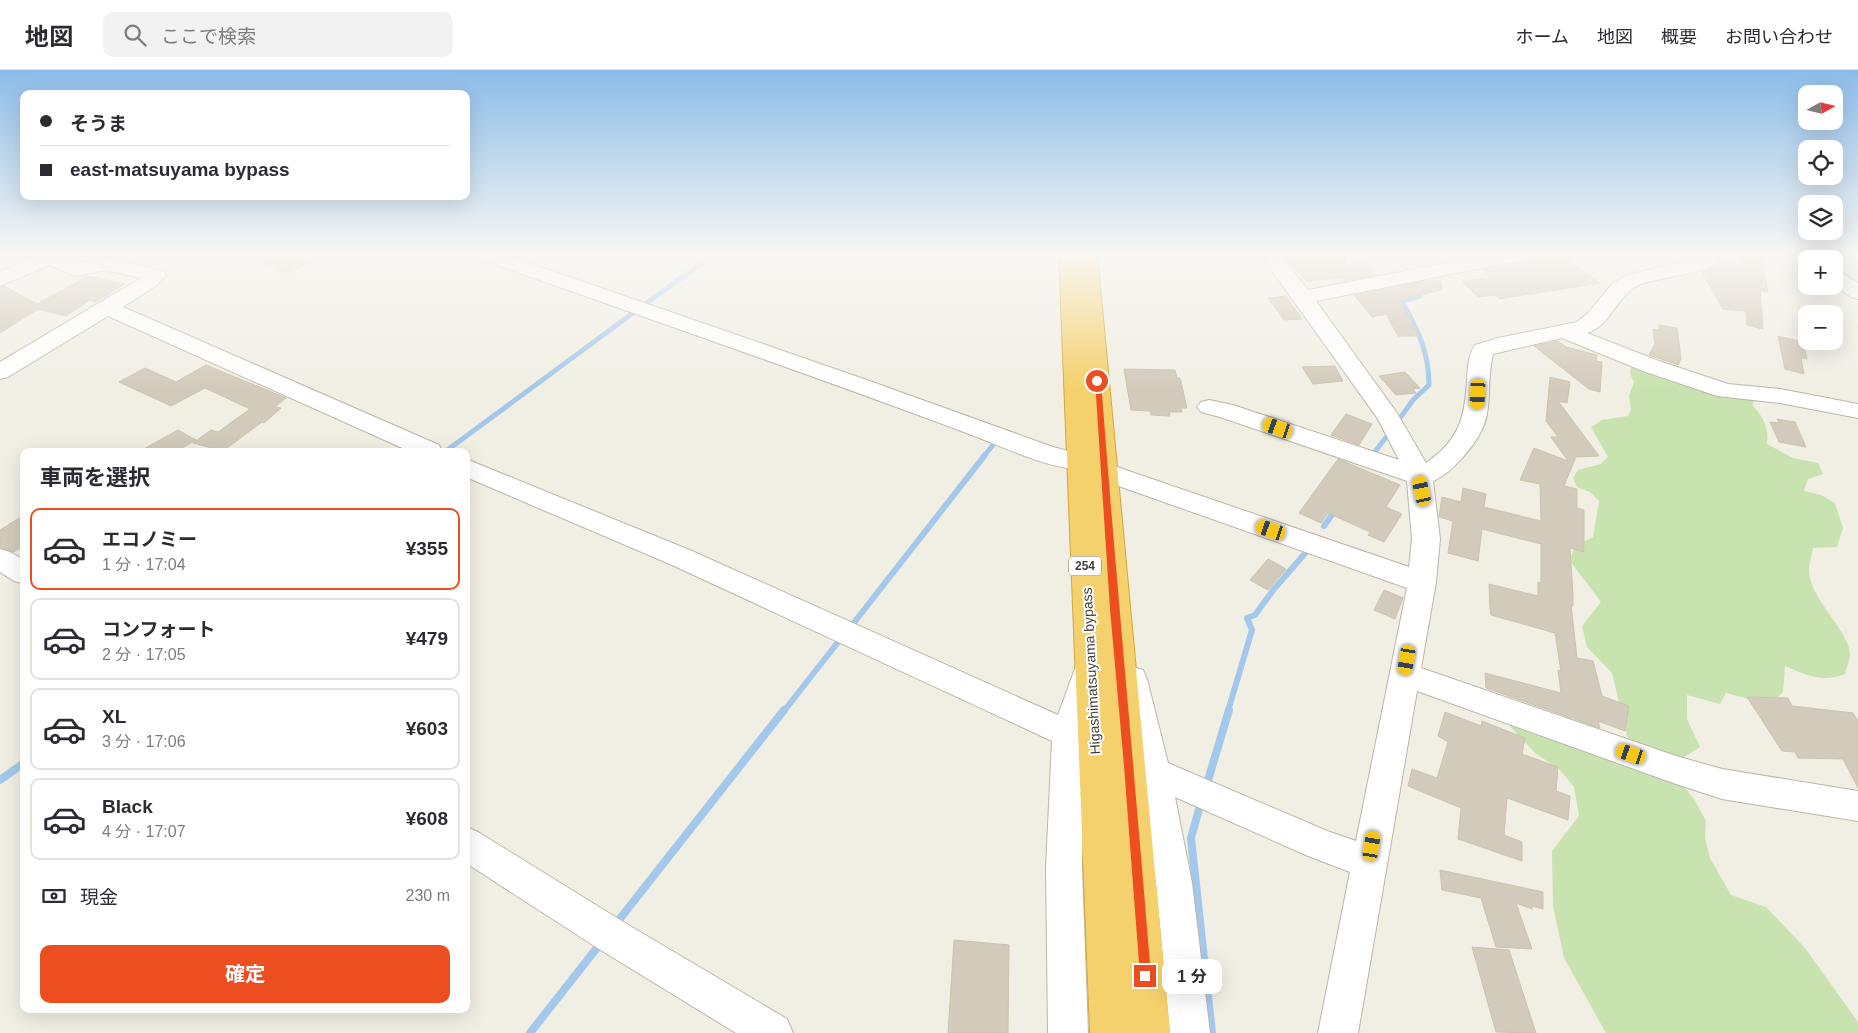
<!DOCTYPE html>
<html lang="ja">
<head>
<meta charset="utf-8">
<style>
  :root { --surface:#fff; --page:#f2f2f3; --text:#2b2b33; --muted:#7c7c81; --line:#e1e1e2; --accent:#ec4e20 }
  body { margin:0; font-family:Helvetica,"Noto Sans JP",sans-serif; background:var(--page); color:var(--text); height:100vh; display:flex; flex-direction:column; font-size:19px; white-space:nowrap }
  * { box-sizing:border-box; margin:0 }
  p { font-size:16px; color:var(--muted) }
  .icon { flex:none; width:28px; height:28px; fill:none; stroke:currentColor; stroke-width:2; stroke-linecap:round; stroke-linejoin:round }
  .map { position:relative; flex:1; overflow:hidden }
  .details { position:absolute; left:20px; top:378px; width:450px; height:565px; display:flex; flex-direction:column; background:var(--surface); border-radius:10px; box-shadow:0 5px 20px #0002 }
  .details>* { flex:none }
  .hud { position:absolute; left:20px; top:20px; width:450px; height:110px; border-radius:10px; box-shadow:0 5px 20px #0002; display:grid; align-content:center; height:110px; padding:0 20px; background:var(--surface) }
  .needle { width:32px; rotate:82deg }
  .tools { position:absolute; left:1798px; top:15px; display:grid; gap:10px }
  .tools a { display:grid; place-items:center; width:45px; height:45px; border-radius:10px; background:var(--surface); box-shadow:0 5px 20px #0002; font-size:25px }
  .end { position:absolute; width:22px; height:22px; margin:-11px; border:6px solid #ec4e20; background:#fff; box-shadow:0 0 0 2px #fff }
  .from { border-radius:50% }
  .bubble { position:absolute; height:35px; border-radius:10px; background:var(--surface); box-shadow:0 5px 20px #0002; font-size:16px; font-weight:700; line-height:35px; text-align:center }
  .car { position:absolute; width:15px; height:30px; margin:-15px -8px; border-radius:6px; box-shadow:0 0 4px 1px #0007; background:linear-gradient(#f5c518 24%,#345 0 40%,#f5c518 0 76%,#345 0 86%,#f5c518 0) }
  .hud b { display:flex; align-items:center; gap:18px; height:48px; font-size:19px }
  .hud b+b { border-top:1px solid var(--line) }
  .hud i { width:12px; height:12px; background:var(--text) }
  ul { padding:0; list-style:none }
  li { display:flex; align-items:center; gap:15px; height:82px; margin:0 10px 8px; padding:0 10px; border:2px solid var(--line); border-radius:10px }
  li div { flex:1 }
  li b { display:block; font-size:19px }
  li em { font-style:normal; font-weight:700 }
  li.current { border-color:var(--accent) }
  li>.icon { width:45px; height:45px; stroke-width:1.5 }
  h2 { padding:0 20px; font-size:22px; line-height:60px }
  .pay { display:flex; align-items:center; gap:12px; height:55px; padding:0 20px; font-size:19px }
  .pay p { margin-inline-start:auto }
  .primary-button { display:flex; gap:10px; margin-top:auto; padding:10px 20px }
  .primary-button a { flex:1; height:58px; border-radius:10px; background:var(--accent); color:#fff; font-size:20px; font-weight:700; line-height:58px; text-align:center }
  header { display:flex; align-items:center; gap:30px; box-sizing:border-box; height:70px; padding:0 25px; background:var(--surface); border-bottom:1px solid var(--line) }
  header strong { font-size:24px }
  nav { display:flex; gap:28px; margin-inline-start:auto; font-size:18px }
  .search { width:350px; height:45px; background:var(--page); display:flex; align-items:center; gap:12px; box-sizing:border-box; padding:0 18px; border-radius:10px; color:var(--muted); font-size:19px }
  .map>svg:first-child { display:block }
  .green { fill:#c8e3af }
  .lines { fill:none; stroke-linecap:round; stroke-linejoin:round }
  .stream-far2 { stroke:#a3c8eb; stroke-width:5 }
  .stream-far1 { stroke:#a3c8eb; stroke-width:6 }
  .stream { stroke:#a3c8eb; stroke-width:8 }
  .building { fill:#d2caba; stroke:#ccc3ae }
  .minor-casing { stroke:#bcb6a8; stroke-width:2 }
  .highway-casing { stroke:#d2a73d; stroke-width:2 }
  .minor { fill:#fff; fill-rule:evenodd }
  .highway { fill:#f4d16c; fill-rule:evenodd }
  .route { fill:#ec4e20 }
  .labels { text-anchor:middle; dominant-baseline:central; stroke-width:4; stroke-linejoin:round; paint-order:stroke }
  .shield { fill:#fff; stroke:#7b7872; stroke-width:1 }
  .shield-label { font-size:12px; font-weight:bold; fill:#433e35 }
  .street-label { font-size:14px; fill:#433e35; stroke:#fff }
</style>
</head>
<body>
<header>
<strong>地図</strong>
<div class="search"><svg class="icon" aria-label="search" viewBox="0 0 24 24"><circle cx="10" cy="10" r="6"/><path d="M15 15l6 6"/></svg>ここで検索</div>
<nav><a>ホーム</a><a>地図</a><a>概要</a><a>お問い合わせ</a></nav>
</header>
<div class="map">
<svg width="1858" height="963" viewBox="0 0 1858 963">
  <rect width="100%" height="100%" fill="#f1eee4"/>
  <g class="green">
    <path d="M1631 296 1755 330 1752 335C1763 346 1769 358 1767 374L1793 388 1818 393 1823 404 1808 409 1804 421 1821 425 1835 433 1843 458 1837 477 1813 478C1812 485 1809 494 1809 501 1810 530 1850 561 1850 585 1850 591 1846 598 1845 604 1822 613 1806 605 1785 596L1783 622 1774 631H1756L1726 623 1720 634 1687 625V649L1700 677 1674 693 1640 681 1627 666 1612 603 1587 577 1582 556 1601 532 1570 491 1574 477 1593 467 1599 431 1590 422 1577 417 1573 408 1578 400 1601 394 1608 387 1591 357 1602 350 1628 346 1631 339 1629 326 1634 312 1630 304Z"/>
    <path d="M1507 653 1681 713 1694 729 1706 751 1705 768 1710 788 1731 825 1766 837 1805 878 1858 952V963H1606L1564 888 1553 836 1552 781 1579 746 1574 717 1559 699 1535 683Z"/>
  </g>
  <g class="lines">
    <g class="stream-far2">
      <path d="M644 235 714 184"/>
      <path d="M1400 348 1413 330 1429 315C1429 283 1418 259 1402 232L1420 226 1400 212 1404 211"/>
      <path d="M446 381 633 243"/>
      <path d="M1374 383 1387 366"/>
      <path d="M984 386 998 369"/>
    </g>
    <g class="stream-far1">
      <path d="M1324 456 1336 439"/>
      <path d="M849 559 985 385"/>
      <path d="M784 641 842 567"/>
      <path d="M1228 641 1252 560 1247 548 1255 545 1274 519 1308 480"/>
    </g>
    <g class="stream">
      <path d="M0 710 24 693"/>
      <path d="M1206 717 1229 640"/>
      <path d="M1201 732 1191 768 1212 963"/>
      <path d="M615 855 784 640"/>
      <path d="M530 963 600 874"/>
    </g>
  </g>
  <g class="building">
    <path d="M243 184H325L288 203Z"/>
    <path d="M1282 184H1346V195L1361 192 1377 205 1343 211 1341 208 1307 211Z"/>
    <path d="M1534 184H1561L1600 213 1499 229 1495 225 1478 227 1462 211 1491 208 1482 200 1530 190Z"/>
    <path d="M1740 184 1759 186 1762 189 1768 222 1760 220 1763 259 1747 255 1746 241 1723 239 1702 202 1722 192 1742 196Z"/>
    <path d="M88 206 125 214 96 232 90 230 66 246 38 239 0 263V218L4 216 37 234Z"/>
    <path d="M1441 210 1442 220 1399 230 1419 266H1398L1386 244 1372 247 1354 225 1419 212Z"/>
    <path d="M1286 226 1302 249 1284 250 1268 228Z"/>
    <path d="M1659 255 1677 258 1681 289 1678 295 1649 285 1655 274 1653 259 1659 260Z"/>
    <path d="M1778 266 1803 272 1807 289 1801 288 1804 304 1785 299Z"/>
    <path d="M1558 271 1566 277 1597 285 1596 291 1602 292 1600 322 1589 319 1534 276Z"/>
    <path d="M206 295 286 328 275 337 281 338 264 353 262 352 223 381 193 373 211 360 218 362 250 339 205 318 171 336 119 312 145 298 176 312Z"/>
    <path d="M1335 296 1343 311 1313 314 1302 297Z"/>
    <path d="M1124 299 1175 300 1177 308H1180L1187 338H1181L1182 342H1169L1170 346 1151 345 1150 341 1131 340Z"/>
    <path d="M1405 302 1420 318 1413 319 1416 323 1396 325 1379 306Z"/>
    <path d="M1550 307 1570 312 1567 333 1558 331 1599 386 1576 387 1564 416 1577 419V438L1584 440V482L1570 478 1573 526V536L1571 535 1577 588 1593 591 1602 626 1629 636 1625 661 1598 651 1600 658 1486 618 1485 603 1561 623 1558 600 1561 601 1555 563 1491 545 1490 538 1489 514 1538 526V512L1541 513V474L1482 459 1478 491 1448 483 1453 451 1439 447 1442 427 1461 432 1463 418 1486 424 1484 437 1541 451 1540 414 1520 410 1534 378 1568 391 1551 367H1558L1546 351Z"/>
    <path d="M1346 344 1372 354 1359 375 1331 365Z"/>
    <path d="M1777 349 1795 352 1806 377 1779 372 1770 352 1779 353Z"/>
    <path d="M178 360 196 370 177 381H140Z"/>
    <path d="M1338 389 1400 415 1386 437 1402 444 1384 472 1368 465 1370 462 1328 443 1321 453 1299 443Z"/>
    <path d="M24 445V475L14 482 0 477V460Z"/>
    <path d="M1268 489 1286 499 1268 520 1250 510Z"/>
    <path d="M1384 520 1403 528 1395 549 1374 540Z"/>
    <path d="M1747 627 1788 628 1792 636 1853 643 1858 651V718L1843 689 1798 688 1795 682 1782 681Z"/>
    <path d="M1445 642 1481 656 1482 651 1525 668 1522 684 1558 697 1556 721 1570 726 1568 750 1507 728 1504 765 1522 772V791L1458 769 1461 738 1408 716 1412 699 1437 708 1448 672 1438 666Z"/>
    <path d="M1440 800 1543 822V839L1532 836V839L1516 833 1532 879 1496 877 1481 828 1442 820Z"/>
    <path d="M954 870 1009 875 1008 963H948Z"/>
    <path d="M1472 877 1509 880 1536 963 1496 962Z"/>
  </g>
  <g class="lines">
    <g class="minor-casing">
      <g id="minor">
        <path d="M31 184H57L78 193 106 188 163 201 166 205 157 215 123 237 439 375 442 381H409L108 246 8 307 0 309V292L141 208 106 200 76 206 49 195 0 216V202L33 187Z"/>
        <path d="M474 184H503L864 309 1053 377 1088 386 1092 392 1088 398C1062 405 996 374 969 364 806 303 641 246 477 188Z"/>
        <path d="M1260 184H1280L1308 220 1492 184H1532L1529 188 1522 190 1316 231 1397 343 1426 393C1459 370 1465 348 1467 309 1468 297 1468 285 1475 275L1498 268 1577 252 1588 243 1613 213 1627 205 1695 189 1706 184H1726C1716 204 1662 206 1641 214 1617 224 1610 257 1587 263L1659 291 1728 314 1780 319 1858 334V348L1780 333 1717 326 1643 301 1562 268 1493 284C1483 329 1500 346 1463 387 1454 397 1445 406 1433 411L1440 469 1436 512 1421 598 1676 686 1722 699 1858 721V751L1722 729 1676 714 1417 621 1358 963H1318L1350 802 1308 786 1175 727 1192 813 1210 963H1170L1156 813 1137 702 1117 609 1121 600 1132 597 1143 600 1147 609 1168 693 1327 761 1356 771 1407 518 1096 408 1092 402 1096 396 1105 394 1114 396 1409 497 1412 469 1407 411 1220 347 1201 342 1197 337 1201 332 1209 330 1233 335 1399 390 1378 349Z"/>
        <path d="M1800 184H1821L1825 189H1806V191Z"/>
        <path d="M1845 184H1858V190L1848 188Z"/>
        <path d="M1834 200 1841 202 1858 213V229L1851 227 1834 215Z"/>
        <path d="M466 389 692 481 1058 645 1076 596 1087 593 1098 596 1102 605 1084 664 1082 798 1088 963H1048L1046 798 1052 671 672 495 466 407Z"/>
        <path d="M0 479 10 482 24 490V514L14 511 0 502Z"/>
        <path d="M466 757 478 762 625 853 787 949 793 963H736L599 879 466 793Z"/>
      </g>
    </g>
    <g class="highway-casing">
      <path id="highway" d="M1059 184H1097L1170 963H1130V959V963H1090Z"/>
    </g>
    <use href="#minor" class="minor"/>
    <use href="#highway" class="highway"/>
  </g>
  <linearGradient id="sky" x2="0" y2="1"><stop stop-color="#8cbce9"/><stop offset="0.58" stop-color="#f9f7f3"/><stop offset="1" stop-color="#f9f7f3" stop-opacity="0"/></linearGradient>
  <rect width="1858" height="319" fill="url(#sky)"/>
  <path class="route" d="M1095 310 1101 311C1116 510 1135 708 1151 906L1149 910 1145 912 1141 910 1140 906 1124 696 1110 539Z"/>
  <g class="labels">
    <rect class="shield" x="1069" y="486.5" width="32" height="19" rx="4"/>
    <g class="shield-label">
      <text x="1085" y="496">254</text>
    </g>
    <g class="street-label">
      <text transform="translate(1091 601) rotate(-93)">Higashimatsuyama bypass</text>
    </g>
  </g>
</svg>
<div class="tools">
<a><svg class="needle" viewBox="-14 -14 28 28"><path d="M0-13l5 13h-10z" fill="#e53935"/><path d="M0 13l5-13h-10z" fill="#7c7c81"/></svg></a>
<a><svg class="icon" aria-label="locate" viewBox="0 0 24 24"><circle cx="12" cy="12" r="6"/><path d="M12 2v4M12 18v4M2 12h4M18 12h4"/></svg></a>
<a><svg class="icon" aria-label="layers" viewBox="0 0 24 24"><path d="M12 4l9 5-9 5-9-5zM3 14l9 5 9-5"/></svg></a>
<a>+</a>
<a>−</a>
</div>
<i class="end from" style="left:1097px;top:311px"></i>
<i class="end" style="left:1145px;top:906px"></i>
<div class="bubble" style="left:1162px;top:889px;width:60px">1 分</div>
<i class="car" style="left:1478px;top:324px;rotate:183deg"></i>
<i class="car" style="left:1278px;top:358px;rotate:289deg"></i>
<i class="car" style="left:1422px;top:421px;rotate:348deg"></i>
<i class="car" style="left:1271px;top:460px;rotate:289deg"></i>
<i class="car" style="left:1407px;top:590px;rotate:190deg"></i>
<i class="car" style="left:1631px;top:684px;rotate:289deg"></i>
<i class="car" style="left:1372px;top:776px;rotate:9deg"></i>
<div class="hud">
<b><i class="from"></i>そうま</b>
<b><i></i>east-matsuyama bypass</b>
</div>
<section class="details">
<h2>車両を選択</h2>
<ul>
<li class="current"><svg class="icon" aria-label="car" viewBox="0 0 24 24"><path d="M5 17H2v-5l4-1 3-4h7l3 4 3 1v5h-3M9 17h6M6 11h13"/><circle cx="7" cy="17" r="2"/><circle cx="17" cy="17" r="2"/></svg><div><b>エコノミー</b><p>1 分 · 17:04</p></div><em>¥355</em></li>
<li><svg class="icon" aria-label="car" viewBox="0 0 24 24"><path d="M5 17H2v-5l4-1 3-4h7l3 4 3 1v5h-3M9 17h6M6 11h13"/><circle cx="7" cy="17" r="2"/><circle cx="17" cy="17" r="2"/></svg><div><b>コンフォート</b><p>2 分 · 17:05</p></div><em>¥479</em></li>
<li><svg class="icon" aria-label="car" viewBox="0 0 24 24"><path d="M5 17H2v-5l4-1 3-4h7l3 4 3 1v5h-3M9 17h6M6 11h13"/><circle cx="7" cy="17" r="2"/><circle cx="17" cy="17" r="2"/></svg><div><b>XL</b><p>3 分 · 17:06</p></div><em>¥603</em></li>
<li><svg class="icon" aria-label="car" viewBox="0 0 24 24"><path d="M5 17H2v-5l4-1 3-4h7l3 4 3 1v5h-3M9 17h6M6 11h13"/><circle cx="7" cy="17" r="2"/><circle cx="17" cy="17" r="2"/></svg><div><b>Black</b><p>4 分 · 17:07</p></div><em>¥608</em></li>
</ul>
<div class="pay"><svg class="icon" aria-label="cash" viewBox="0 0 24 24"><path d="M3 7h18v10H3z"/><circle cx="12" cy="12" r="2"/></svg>現金<p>230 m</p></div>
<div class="primary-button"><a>確定</a></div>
</section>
</div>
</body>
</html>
